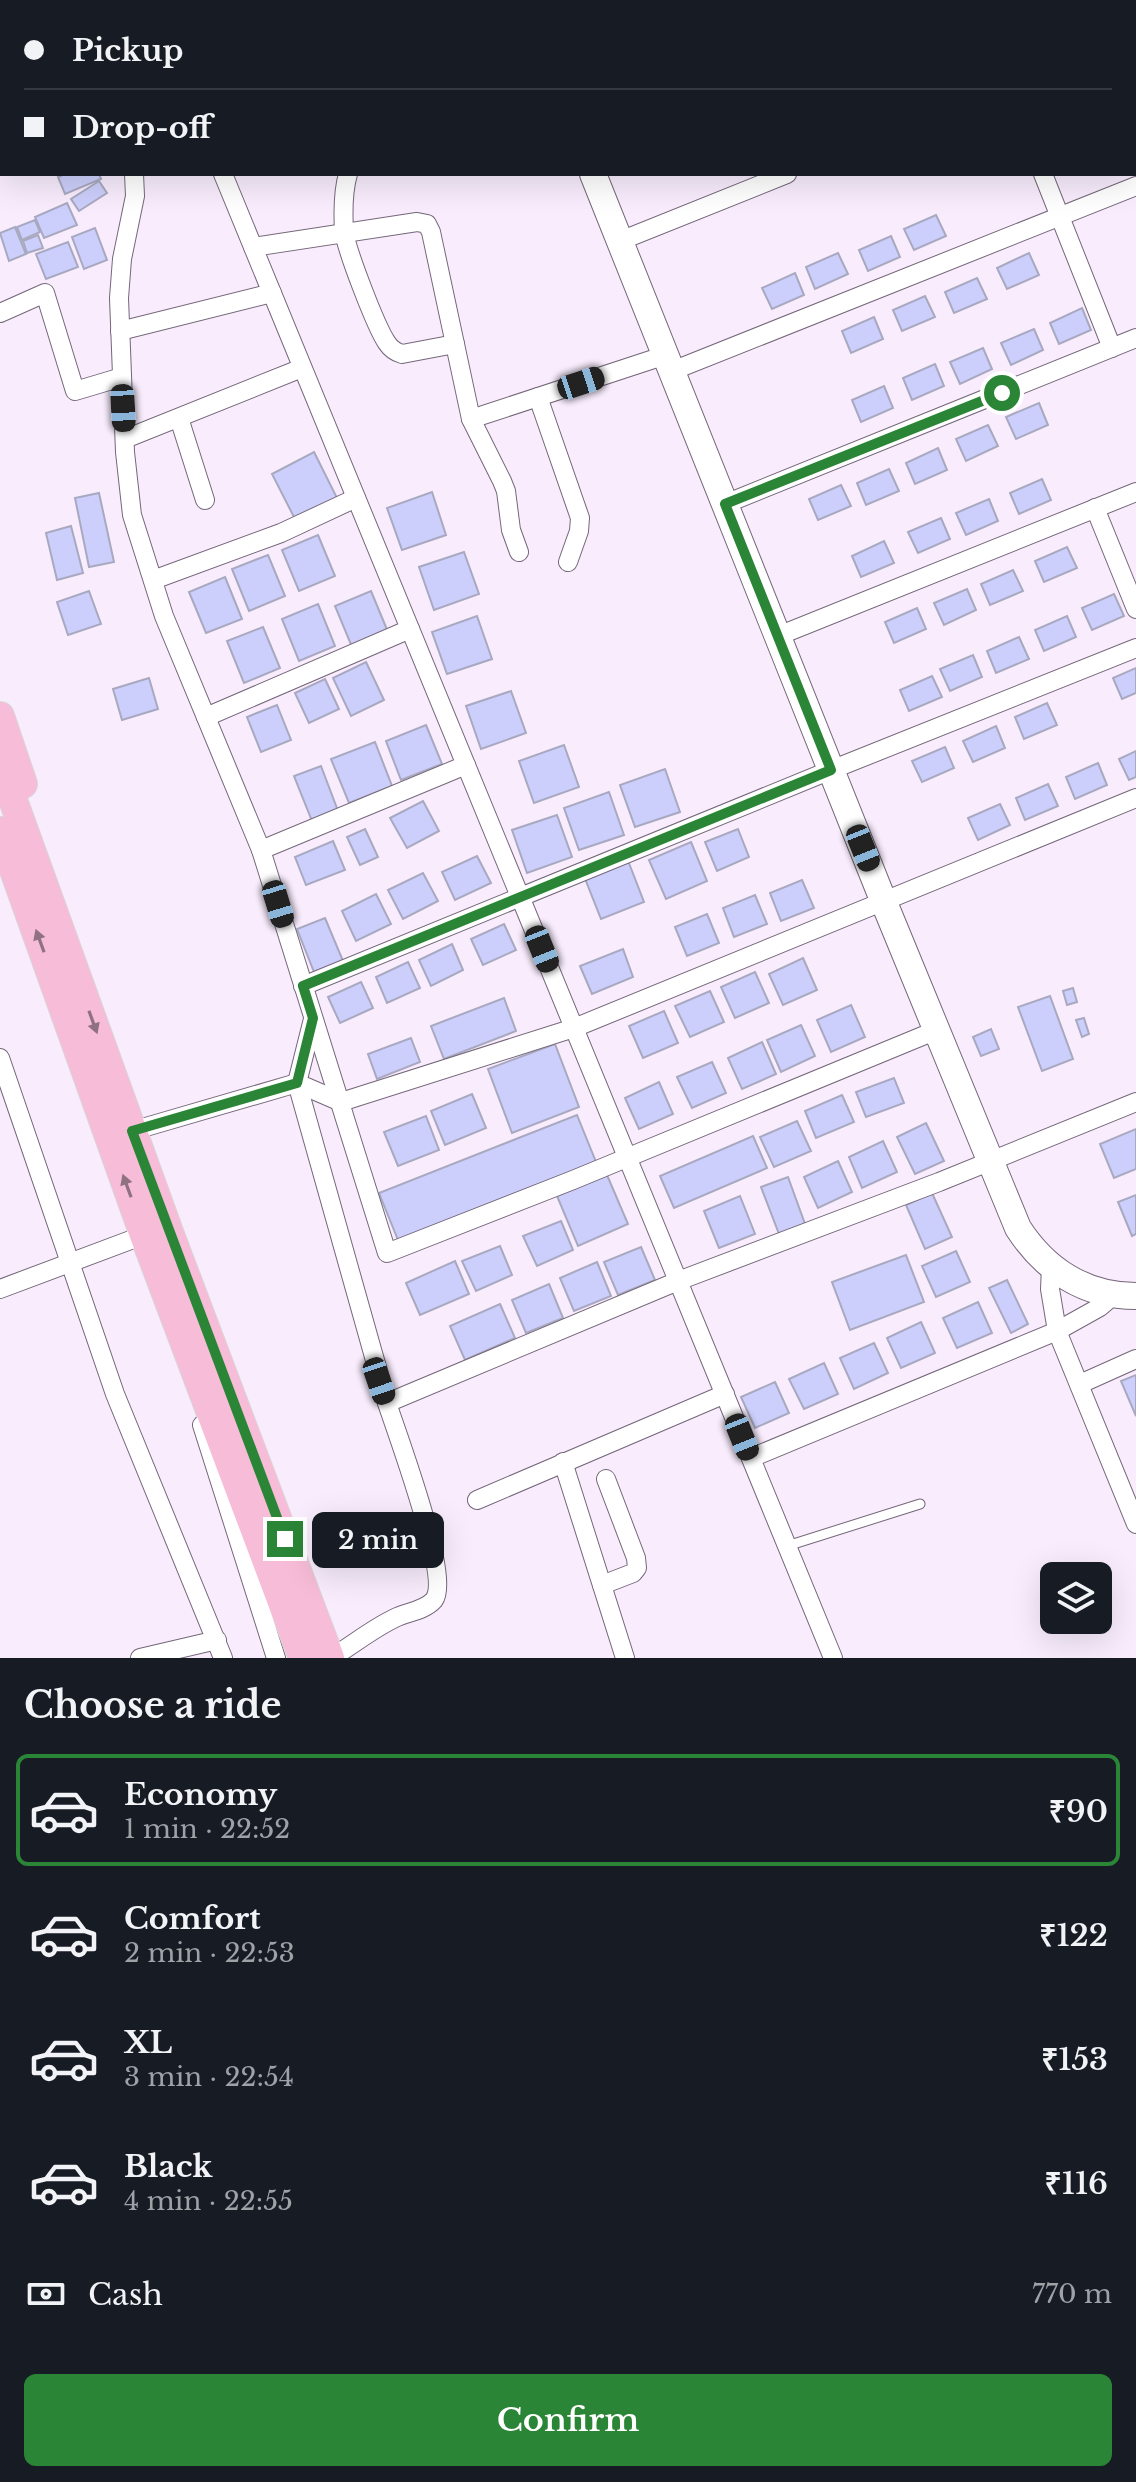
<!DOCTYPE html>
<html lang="en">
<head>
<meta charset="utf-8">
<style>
  :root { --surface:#171b24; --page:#242831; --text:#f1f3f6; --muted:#9ea1a6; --line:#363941; --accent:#2b8536 }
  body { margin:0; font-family:"Libre Baskerville",serif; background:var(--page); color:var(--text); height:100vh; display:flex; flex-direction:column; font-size:30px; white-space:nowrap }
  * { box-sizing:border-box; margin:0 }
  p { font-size:26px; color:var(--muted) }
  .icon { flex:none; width:44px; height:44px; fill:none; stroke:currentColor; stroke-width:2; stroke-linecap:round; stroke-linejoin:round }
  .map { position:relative; height:1658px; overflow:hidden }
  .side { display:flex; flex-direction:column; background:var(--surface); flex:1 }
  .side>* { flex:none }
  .banner { position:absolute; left:0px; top:0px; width:1136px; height:176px; box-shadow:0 8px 32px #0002; display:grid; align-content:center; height:176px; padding:0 24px; background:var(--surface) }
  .controls { position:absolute; left:1040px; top:1562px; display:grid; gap:16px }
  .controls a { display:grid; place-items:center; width:72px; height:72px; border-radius:12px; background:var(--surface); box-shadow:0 8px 32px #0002; font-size:40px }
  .end { position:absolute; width:36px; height:36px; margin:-18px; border:10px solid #2b8536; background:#fff; box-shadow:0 0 0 4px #fff }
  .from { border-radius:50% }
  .bubble { position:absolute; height:56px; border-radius:12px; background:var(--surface); box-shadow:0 8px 32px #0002; font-size:26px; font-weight:600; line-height:56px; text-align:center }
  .car { position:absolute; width:24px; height:48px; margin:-24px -12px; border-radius:10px; box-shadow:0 0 6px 2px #0007; background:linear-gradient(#222 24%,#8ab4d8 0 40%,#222 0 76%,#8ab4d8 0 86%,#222 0) }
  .banner b { display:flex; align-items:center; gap:28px; height:76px; font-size:30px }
  .banner b+b { border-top:2px solid var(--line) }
  .banner i { width:20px; height:20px; background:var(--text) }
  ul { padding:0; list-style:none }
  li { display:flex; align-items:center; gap:24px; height:112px; margin:0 16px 12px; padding:0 8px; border:4px solid transparent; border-radius:12px }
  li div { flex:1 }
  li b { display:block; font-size:30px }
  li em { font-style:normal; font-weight:600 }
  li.current { border-color:var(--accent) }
  li>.icon { width:72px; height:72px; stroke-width:1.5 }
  h2 { padding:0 24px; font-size:36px; line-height:96px }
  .pay { display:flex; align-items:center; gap:20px; height:88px; padding:0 24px; font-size:30px }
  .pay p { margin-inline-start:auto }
  .button { display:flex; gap:16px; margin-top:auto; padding:16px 24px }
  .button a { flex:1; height:92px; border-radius:12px; background:var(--accent); color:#fff; font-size:32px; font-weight:600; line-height:92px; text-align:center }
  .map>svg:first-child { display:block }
  .building { fill:#cccffb; stroke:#a8a9c0; stroke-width:2 }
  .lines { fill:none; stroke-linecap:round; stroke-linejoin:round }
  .service-casing { stroke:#75677a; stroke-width:11 }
  .minor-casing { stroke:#75677a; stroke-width:20 }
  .secondary-casing { stroke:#75677a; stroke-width:28 }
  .primary-casing { stroke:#d8d6d8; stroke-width:30 }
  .service { stroke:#fff; stroke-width:9 }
  .minor { stroke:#fff; stroke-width:18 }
  .secondary { stroke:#fff; stroke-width:26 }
  .primary { stroke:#f7bcd7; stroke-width:28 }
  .oneway { fill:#8f7182 }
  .route { stroke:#2b8536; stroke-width:10 }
</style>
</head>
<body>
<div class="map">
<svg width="1136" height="1658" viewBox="0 0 1136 1658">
  <rect width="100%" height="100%" fill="#f8ecfd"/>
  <g class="building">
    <path d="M65 174H99L101 179 65 194 58 177Z"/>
    <path d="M99 181 107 193 79 211 71 199Z"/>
    <path d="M67 203 77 225 44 238 35 217Z"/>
    <path d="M936 215 946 236 914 250 904 229Z"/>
    <path d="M35 220 40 232 22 240 17 227Z"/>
    <path d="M15 227 26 254 9 261 0 233Z"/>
    <path d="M95 228 107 260 84 269 72 237Z"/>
    <path d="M38 235 43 248 27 253 23 241Z"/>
    <path d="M891 236 900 257 868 271 859 250Z"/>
    <path d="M68 242 78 267 46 279 36 254Z"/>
    <path d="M838 253 848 274 815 289 806 267Z"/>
    <path d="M1029 253 1039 275 1007 289 997 268Z"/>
    <path d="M795 273 804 295 772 309 762 288Z"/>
    <path d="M977 278 987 299 954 313 945 292Z"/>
    <path d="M925 296 935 317 902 331 893 310Z"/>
    <path d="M1082 308 1091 330 1059 344 1050 323Z"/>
    <path d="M874 317 883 339 851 353 842 331Z"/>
    <path d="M1034 329 1043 350 1011 365 1001 343Z"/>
    <path d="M983 348 992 369 960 384 950 362Z"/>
    <path d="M935 364 944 386 912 400 903 378Z"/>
    <path d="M884 386 893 408 861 422 852 400Z"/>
    <path d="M1039 403 1048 425 1016 439 1006 417Z"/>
    <path d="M988 425 998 446 966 461 956 439Z"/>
    <path d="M938 448 947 470 915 484 906 463Z"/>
    <path d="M314 452 337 498 295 519 272 474Z"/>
    <path d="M889 469 899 491 866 505 857 483Z"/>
    <path d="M1042 479 1051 500 1019 514 1010 493Z"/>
    <path d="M841 485 851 506 818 520 809 499Z"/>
    <path d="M432 492 446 535 402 550 387 508Z"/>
    <path d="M99 493 114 562 89 567 75 498Z"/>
    <path d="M989 499 998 521 966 535 956 513Z"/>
    <path d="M941 518 950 539 918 553 908 532Z"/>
    <path d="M71 526 83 573 57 580 46 533Z"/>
    <path d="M318 535 335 576 299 591 282 550Z"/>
    <path d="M884 541 894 563 861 577 852 556Z"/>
    <path d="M1067 547 1077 568 1044 582 1035 561Z"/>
    <path d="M464 552 479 594 434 610 419 567Z"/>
    <path d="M268 555 285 596 249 611 232 569Z"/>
    <path d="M1013 570 1023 591 990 605 981 584Z"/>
    <path d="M225 577 242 619 206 633 189 592Z"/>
    <path d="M967 589 976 610 944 625 934 603Z"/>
    <path d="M89 591 101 624 68 635 57 602Z"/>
    <path d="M371 591 388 632 352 647 335 606Z"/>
    <path d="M1114 594 1124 616 1092 630 1082 608Z"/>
    <path d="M318 604 335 646 299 661 282 619Z"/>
    <path d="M917 608 926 629 894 643 885 622Z"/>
    <path d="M477 616 492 659 447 674 432 632Z"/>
    <path d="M1067 616 1076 637 1044 651 1035 630Z"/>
    <path d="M263 627 280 668 244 683 227 641Z"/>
    <path d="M1019 637 1029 659 996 673 987 651Z"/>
    <path d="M973 655 982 677 950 691 940 669Z"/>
    <path d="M366 662 384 700 351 716 333 678Z"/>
    <path d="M1136 668V693L1122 699 1113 678Z"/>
    <path d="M932 676 942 697 909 711 900 690Z"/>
    <path d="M149 678 158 709 122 720 113 689Z"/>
    <path d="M325 679 339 709 309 723 295 693Z"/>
    <path d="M511 691 526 733 481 749 466 706Z"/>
    <path d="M1047 703 1057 725 1024 739 1015 717Z"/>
    <path d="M277 705 291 740 261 752 247 717Z"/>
    <path d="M426 725 442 764 401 780 386 741Z"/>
    <path d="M996 726 1005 748 973 762 963 741Z"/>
    <path d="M375 742 392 786 349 803 331 759Z"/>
    <path d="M564 745 579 787 534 803 519 761Z"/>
    <path d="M945 747 954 768 922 782 912 761Z"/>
    <path d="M1136 751V777L1129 780 1119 759Z"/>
    <path d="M1098 763 1107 785 1075 799 1066 777Z"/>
    <path d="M321 766 338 811 312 821 294 776Z"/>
    <path d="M665 769 680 812 635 827 620 785Z"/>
    <path d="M1048 784 1058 806 1025 820 1016 798Z"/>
    <path d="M609 792 624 835 579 850 564 808Z"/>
    <path d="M423 801 439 831 407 848 390 818Z"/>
    <path d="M1000 804 1010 825 978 840 968 818Z"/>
    <path d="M557 815 572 857 527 873 512 830Z"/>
    <path d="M365 829 378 857 360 865 347 837Z"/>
    <path d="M738 829 749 857 717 871 705 842Z"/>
    <path d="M333 841 345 870 306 885 295 857Z"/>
    <path d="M691 842 707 881 666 899 649 860Z"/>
    <path d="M477 856 491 883 455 900 442 872Z"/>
    <path d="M627 858 644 902 601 919 584 876Z"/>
    <path d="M423 873 438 901 403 919 388 890Z"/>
    <path d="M802 880 814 908 781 921 770 893Z"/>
    <path d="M376 894 391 924 356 941 342 911Z"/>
    <path d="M755 895 767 924 734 937 723 908Z"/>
    <path d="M707 914 719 943 687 956 675 927Z"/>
    <path d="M325 918 343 961 314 972 297 929Z"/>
    <path d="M504 924 516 950 483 965 471 939Z"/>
    <path d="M452 944 463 970 431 986 419 960Z"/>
    <path d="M623 949 633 977 592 994 580 966Z"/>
    <path d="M803 958 817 990 783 1005 769 974Z"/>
    <path d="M408 962 420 988 387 1003 376 977Z"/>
    <path d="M755 972 769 1003 735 1018 721 987Z"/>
    <path d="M361 982 373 1008 340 1023 328 997Z"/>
    <path d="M1073 988 1077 1002 1067 1005 1063 991Z"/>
    <path d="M710 991 724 1022 690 1037 675 1006Z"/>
    <path d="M1050 996 1073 1059 1042 1071 1018 1007Z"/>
    <path d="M504 998 516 1031 444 1059 431 1026Z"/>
    <path d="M851 1005 865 1037 831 1052 817 1020Z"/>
    <path d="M664 1011 678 1043 643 1058 629 1026Z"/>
    <path d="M1084 1018 1089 1034 1082 1037 1076 1020Z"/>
    <path d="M801 1025 815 1056 781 1072 767 1040Z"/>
    <path d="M991 1029 999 1049 981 1056 973 1037Z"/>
    <path d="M411 1038 420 1062 377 1079 368 1054Z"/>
    <path d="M762 1042 776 1074 742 1089 728 1058Z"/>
    <path d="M555 1044 579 1107 512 1133 488 1069Z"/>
    <path d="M712 1062 726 1093 692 1108 677 1077Z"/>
    <path d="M894 1078 904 1103 866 1117 856 1092Z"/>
    <path d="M659 1082 673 1114 639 1129 625 1098Z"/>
    <path d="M472 1094 486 1128 445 1145 431 1111Z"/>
    <path d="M842 1095 854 1122 816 1138 805 1111Z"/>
    <path d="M577 1115 596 1162 398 1240 379 1193Z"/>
    <path d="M426 1116 439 1150 398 1166 384 1132Z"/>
    <path d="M797 1121 811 1151 774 1167 760 1137Z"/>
    <path d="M926 1123 944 1161 915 1174 897 1137Z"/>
    <path d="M1136 1129V1169L1114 1178 1100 1144Z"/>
    <path d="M753 1136 767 1168 674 1208 660 1176Z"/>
    <path d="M883 1141 897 1172 862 1188 849 1157Z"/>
    <path d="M838 1161 852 1192 818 1208 804 1177Z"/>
    <path d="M607 1175 628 1224 578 1246 557 1196Z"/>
    <path d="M788 1177 805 1224 779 1234 761 1187Z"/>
    <path d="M932 1193 952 1237 925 1249 906 1205Z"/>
    <path d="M1136 1195V1234L1132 1236 1118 1202Z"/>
    <path d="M740 1196 755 1234 719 1248 704 1211Z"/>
    <path d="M561 1221 573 1250 537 1266 523 1236Z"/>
    <path d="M500 1246 512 1275 476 1291 462 1261Z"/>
    <path d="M641 1247 655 1280 618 1295 604 1262Z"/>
    <path d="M956 1251 970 1282 936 1297 922 1266Z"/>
    <path d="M906 1255 924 1302 850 1330 832 1282Z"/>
    <path d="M455 1261 469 1294 420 1315 406 1283Z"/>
    <path d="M597 1262 611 1296 574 1311 560 1278Z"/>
    <path d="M1007 1280 1028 1324 1011 1333 989 1288Z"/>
    <path d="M549 1284 563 1318 526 1333 512 1300Z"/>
    <path d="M978 1302 992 1333 957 1348 943 1318Z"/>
    <path d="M500 1304 515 1338 465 1360 450 1326Z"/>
    <path d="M921 1322 935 1353 901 1368 887 1338Z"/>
    <path d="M874 1343 888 1373 854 1389 840 1358Z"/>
    <path d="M824 1363 838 1394 804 1409 789 1379Z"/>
    <path d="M1136 1375V1416L1121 1381Z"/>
    <path d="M775 1382 789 1413 755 1428 741 1397Z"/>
  </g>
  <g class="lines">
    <g class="service-casing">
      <path id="service" d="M787 1546 920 1504"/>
    </g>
    <g class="minor-casing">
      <g id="minor">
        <path d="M118 0 119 2"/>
        <path d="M152 0 153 2"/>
        <path d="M982 0V2"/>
        <path d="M836 2 841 0"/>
        <path d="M1134 33H1136"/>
        <path d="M0 97 2 95"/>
        <path d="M134 174 135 196 122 259 119 298 125 452 132 515 164 616 261 850 387 1253 573 1180 937 1030"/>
        <path d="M223 174 833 1658"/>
        <path d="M348 174C343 191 343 213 344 231 346 249 376 327 387 343 391 349 395 352 402 354L455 344"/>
        <path d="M1043 174 1112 348"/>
        <path d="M620 241 787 174"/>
        <path d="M253 247 417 222 427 224 431 232 471 419 502 481 506 491 511 530 519 552"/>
        <path d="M0 313 45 293 75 391 122 377"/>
        <path d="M120 331 272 293"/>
        <path d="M672 371 1136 186"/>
        <path d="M538 397 580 518 579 531 568 562"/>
        <path d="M179 418 205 500"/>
        <path d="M471 419 666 355"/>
        <path d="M125 439 302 368"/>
        <path d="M725 504 1136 338"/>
        <path d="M1095 508 1136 609"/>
        <path d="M153 580 281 533 356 498"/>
        <path d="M778 636 1136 492"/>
        <path d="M206 717 410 629"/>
        <path d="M261 850 466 765"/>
        <path d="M303 986 831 770 1136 648"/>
        <path d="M313 1019 297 1083 387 1403 678 1281 939 1182 1136 1102"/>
        <path d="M0 1058 115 1394 223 1658"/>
        <path d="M132 1131 297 1083 341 1102 574 1028 1136 798"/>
        <path d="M1051 1267 1050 1289 1057 1331 1136 1524"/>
        <path d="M0 1289 144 1235"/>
        <path d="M1080 1384 1136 1359"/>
        <path d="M202 1425 276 1658"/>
        <path d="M751 1458 1057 1331 1100 1307 1114 1295"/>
        <path d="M563 1462 625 1658"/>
        <path d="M477 1500 725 1394"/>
        <path d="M602 1585 633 1573 637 1568 636 1558 606 1479"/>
        <path d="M342 1651C359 1640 376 1627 395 1618 407 1612 424 1611 434 1600 451 1577 397 1434 387 1403"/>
        <path d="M140 1658 217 1640"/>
      </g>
    </g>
    <g class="secondary-casing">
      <g id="secondary">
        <path d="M523 0 524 2"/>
        <path d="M36 2 41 0"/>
        <path d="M0 17 2 16"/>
        <path d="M593 174 883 900 1018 1228C1045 1270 1085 1296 1136 1296"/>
      </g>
    </g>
    <g class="primary-casing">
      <g id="primary">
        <path d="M0 716 23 784"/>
        <path d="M0 764 169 1232 330 1658"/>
        <path d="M0 831 144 1235 303 1658"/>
      </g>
    </g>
    <use href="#service" class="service"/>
    <use href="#minor" class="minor"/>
    <use href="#secondary" class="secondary"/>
    <use href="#primary" class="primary"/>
  </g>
  <defs><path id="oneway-solid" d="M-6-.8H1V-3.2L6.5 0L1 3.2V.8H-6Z" transform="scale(2)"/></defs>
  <g class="oneway">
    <use href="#oneway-solid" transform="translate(40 941) rotate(-110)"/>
    <use href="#oneway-solid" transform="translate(93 1022) rotate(70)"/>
    <use href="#oneway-solid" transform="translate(127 1186) rotate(-110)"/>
  </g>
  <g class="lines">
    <path class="route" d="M285 1539 132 1131 297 1083 313 1018 303 986 831 770 725 504 1002 393"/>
  </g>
</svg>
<div class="controls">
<a><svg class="icon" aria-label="layers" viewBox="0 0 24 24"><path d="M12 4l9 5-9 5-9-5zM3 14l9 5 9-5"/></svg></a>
</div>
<i class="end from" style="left:1002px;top:393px"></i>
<i class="end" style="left:285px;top:1539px"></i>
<div class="bubble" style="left:312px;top:1512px;width:132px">2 min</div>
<i class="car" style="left:581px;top:383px;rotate:72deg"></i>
<i class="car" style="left:123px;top:408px;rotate:177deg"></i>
<i class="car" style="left:863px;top:848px;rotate:158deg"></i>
<i class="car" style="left:278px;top:904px;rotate:163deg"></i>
<i class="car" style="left:542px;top:949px;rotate:158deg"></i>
<i class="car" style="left:379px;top:1381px;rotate:161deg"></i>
<i class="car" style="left:742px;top:1437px;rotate:158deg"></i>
<div class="banner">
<b><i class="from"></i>Pickup</b>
<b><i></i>Drop-off</b>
</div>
</div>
<section class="side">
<h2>Choose a ride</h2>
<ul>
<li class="current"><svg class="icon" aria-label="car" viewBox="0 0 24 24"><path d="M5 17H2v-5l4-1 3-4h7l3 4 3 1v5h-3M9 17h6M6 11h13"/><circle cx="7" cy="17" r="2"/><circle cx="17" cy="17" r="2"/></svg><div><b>Economy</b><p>1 min · 22:52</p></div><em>₹90</em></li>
<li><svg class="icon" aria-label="car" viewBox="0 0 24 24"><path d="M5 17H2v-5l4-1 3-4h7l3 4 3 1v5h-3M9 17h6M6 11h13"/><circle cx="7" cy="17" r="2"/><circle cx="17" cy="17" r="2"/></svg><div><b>Comfort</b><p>2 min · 22:53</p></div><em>₹122</em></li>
<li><svg class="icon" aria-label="car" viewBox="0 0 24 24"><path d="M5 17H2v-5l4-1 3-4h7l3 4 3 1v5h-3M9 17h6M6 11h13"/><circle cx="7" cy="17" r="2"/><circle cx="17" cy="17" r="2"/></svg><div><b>XL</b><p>3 min · 22:54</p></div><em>₹153</em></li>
<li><svg class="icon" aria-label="car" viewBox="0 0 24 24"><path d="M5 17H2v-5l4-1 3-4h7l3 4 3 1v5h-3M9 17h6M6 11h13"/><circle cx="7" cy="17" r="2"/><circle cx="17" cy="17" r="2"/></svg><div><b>Black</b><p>4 min · 22:55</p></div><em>₹116</em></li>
</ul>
<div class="pay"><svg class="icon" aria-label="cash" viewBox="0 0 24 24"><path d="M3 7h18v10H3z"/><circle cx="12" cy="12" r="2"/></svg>Cash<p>770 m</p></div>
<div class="button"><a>Confirm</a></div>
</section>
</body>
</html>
